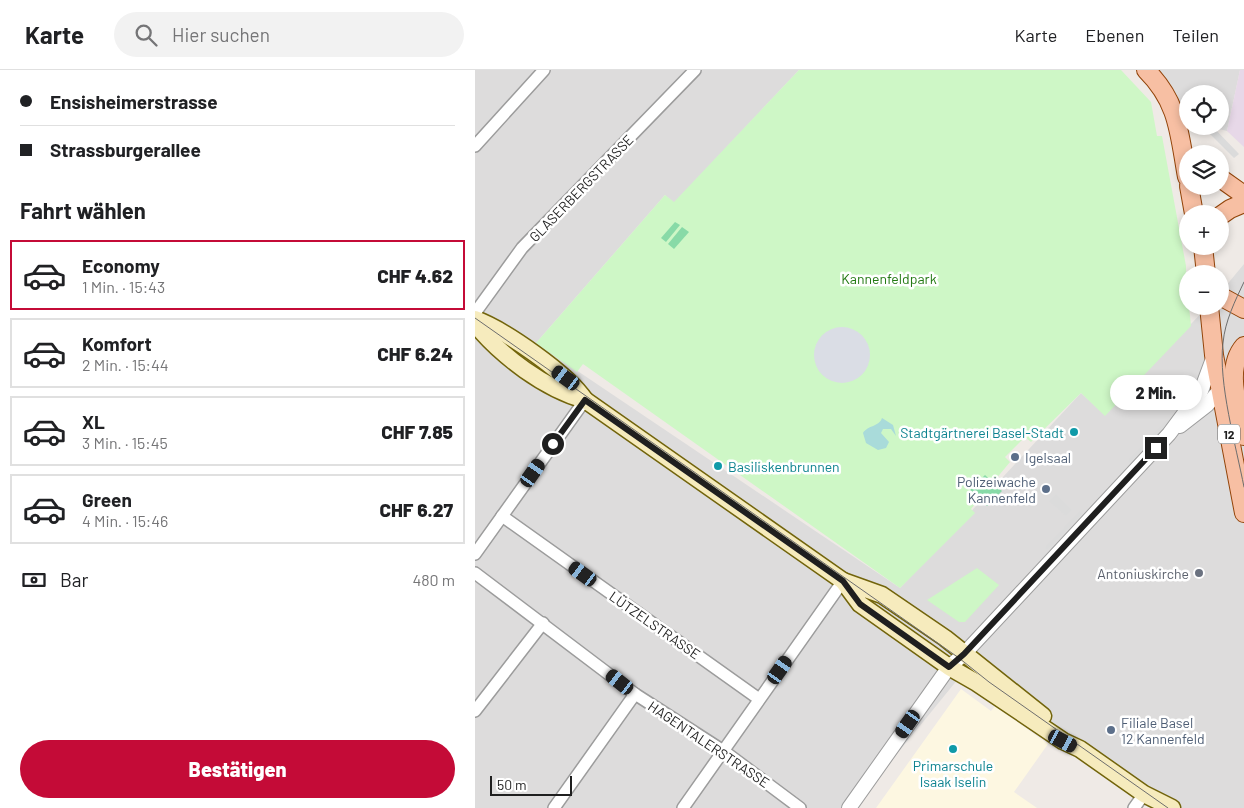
<!DOCTYPE html>
<html lang="de">
<head>
<meta charset="utf-8">
<style>
  :root { --surface:#fff; --page:#f2f2f2; --text:#202124; --muted:#757577; --line:#e0e0e0; --accent:#c40b37 }
  body { margin:0; font-family:Barlow,sans-serif; background:var(--page); color:var(--text); height:100vh; display:flex; flex-direction:column; font-size:19px; white-space:nowrap }
  * { box-sizing:border-box; margin:0 }
  p { font-size:16px; color:var(--muted) }
  .icon { flex:none; width:28px; height:28px; fill:none; stroke:currentColor; stroke-width:2; stroke-linecap:round; stroke-linejoin:round }
  .map { position:relative; flex:1; overflow:hidden }
  .drawer { display:flex; flex-direction:column; background:var(--surface); width:475px }
  .drawer>* { flex:none }
  .hud { display:grid; align-content:center; height:110px; padding:0 20px; background:var(--surface) }
  .controls { position:absolute; left:704px; top:15px; display:grid; gap:10px }
  .controls a { display:grid; place-items:center; width:50px; height:50px; border-radius:50%; background:var(--surface); box-shadow:0 2px 8px #0003; font-size:25px }
  .scale { position:absolute; left:15px; bottom:12px; width:82px; box-sizing:border-box; padding-left:5px; border:2px solid #1f1f1f; border-top:0; font-size:14px; line-height:18px; white-space:nowrap; color:#1f1f1f; -webkit-text-stroke:4px #fff; paint-order:stroke }
  .end { position:absolute; width:22px; height:22px; margin:-11px; border:6px solid #1f1f1f; background:#fff; box-shadow:0 0 0 2px #fff }
  .from { border-radius:50% }
  .bubble { position:absolute; height:35px; border-radius:18px; background:var(--surface); box-shadow:0 2px 8px #0003; font-size:16px; font-weight:800; line-height:35px; text-align:center }
  .car { position:absolute; width:15px; height:30px; margin:-15px -8px; border-radius:6px; box-shadow:0 0 4px 1px #0007; background:linear-gradient(#222 24%,#8ab4d8 0 40%,#222 0 76%,#8ab4d8 0 86%,#222 0) }
  .hud b { display:flex; align-items:center; gap:18px; height:48px; font-size:19px }
  .hud b+b { border-top:1px solid var(--line) }
  .hud i { width:12px; height:12px; background:var(--text) }
  ul { padding:0; list-style:none }
  li { display:flex; align-items:center; gap:15px; height:70px; margin:0 10px 8px; padding:0 10px; border:2px solid var(--line); border-radius:0px }
  li div { flex:1 }
  li b { display:block; font-size:19px }
  li em { font-style:normal; font-weight:800 }
  li.selected { border-color:var(--accent) }
  li>.icon { width:45px; height:45px; stroke-width:1.5 }
  h2 { padding:0 20px; font-size:22px; line-height:60px }
  .pay { display:flex; align-items:center; gap:12px; height:55px; padding:0 20px; font-size:19px }
  .pay p { margin-inline-start:auto }
  .action { display:flex; gap:10px; margin-top:auto; padding:10px 20px }
  .action a { flex:1; height:58px; border-radius:30px; background:var(--accent); color:#fff; font-size:20px; font-weight:800; line-height:58px; text-align:center }
  header { display:flex; align-items:center; gap:30px; box-sizing:border-box; height:70px; padding:0 25px; background:var(--surface); border-bottom:1px solid var(--line) }
  header strong { font-size:24px }
  nav { display:flex; gap:28px; margin-inline-start:auto; font-size:18px }
  .search { width:350px; height:45px; background:var(--page); display:flex; align-items:center; gap:12px; box-sizing:border-box; padding:0 18px; border-radius:28px; color:var(--muted); font-size:19px }
  main { display:flex; flex:1; min-height:0 }
  .map>svg:first-child { display:block }
  .residential { fill:#dddcdc }
  .industrial { fill:#e7d8e8 }
  .education { fill:#fdf7e1 }
  .park { fill:#cef7c6 }
  .pitch { fill:#88daa7 }
  .parking { fill:#dbdbdb }
  .plaza { fill:#dadde5 }
  .water { fill:#a9dbda }
  .lines { fill:none; stroke-linecap:round; stroke-linejoin:round }
  .minor-casing { stroke:#9c9c9c; stroke-width:14 }
  .tertiary-casing { stroke:#9c9c9c; stroke-width:16 }
  .secondary-casing { stroke:#72640b; stroke-width:19 }
  .primary-casing { stroke:#924308; stroke-width:20 }
  .minor { stroke:#fff; stroke-width:11 }
  .tertiary { stroke:#fff; stroke-width:14 }
  .secondary { stroke:#f6ebbd; stroke-width:16 }
  .primary { stroke:#f7bfa3; stroke-width:18 }
  .tram { stroke:#6d6d6d; stroke-width:1 }
  .route { stroke:#1f1f1f; stroke-width:6 }
  .culture-dot { fill:#0f9aa8; stroke:#fff; stroke-width:2 }
  .service-dot { fill:#5c6f8a; stroke:#fff; stroke-width:2 }
  .worship-dot { fill:#6b7280; stroke:#fff; stroke-width:2 }
  .labels { text-anchor:middle; dominant-baseline:central; stroke-width:5; stroke-linejoin:round; paint-order:stroke }
  .shield { fill:#fff; stroke:#626262; stroke-width:1 }
  .shield-label { font-size:12px; font-weight:bold; fill:#1f1f1f }
  .street-label { font-size:14px; fill:#1f1f1f; stroke:#fff }
  .park-label { font-size:14px; fill:#227912; stroke:#fff }
  .culture-label { font-size:14px; fill:#0d838f; stroke:#fff; text-anchor:end }
  .service-label { font-size:14px; fill:#4e5e75; stroke:#fff; text-anchor:start }
  .worship-label { font-size:14px; fill:#5b616d; stroke:#fff; text-anchor:end }
</style>
</head>
<body>
<header>
<strong>Karte</strong>
<div class="search"><svg class="icon" aria-label="search" viewBox="0 0 24 24"><circle cx="10" cy="10" r="6"/><path d="M15 15l6 6"/></svg>Hier suchen</div>
<nav><a>Karte</a><a>Ebenen</a><a>Teilen</a></nav>
</header>
<main>
<section class="drawer">
<div class="hud">
<b><i class="from"></i>Ensisheimerstrasse</b>
<b><i></i>Strassburgerallee</b>
</div>
<h2>Fahrt wählen</h2>
<ul>
<li class="selected"><svg class="icon" aria-label="car" viewBox="0 0 24 24"><path d="M5 17H2v-5l4-1 3-4h7l3 4 3 1v5h-3M9 17h6M6 11h13"/><circle cx="7" cy="17" r="2"/><circle cx="17" cy="17" r="2"/></svg><div><b>Economy</b><p>1 Min. · 15:43</p></div><em>CHF 4.62</em></li>
<li><svg class="icon" aria-label="car" viewBox="0 0 24 24"><path d="M5 17H2v-5l4-1 3-4h7l3 4 3 1v5h-3M9 17h6M6 11h13"/><circle cx="7" cy="17" r="2"/><circle cx="17" cy="17" r="2"/></svg><div><b>Komfort</b><p>2 Min. · 15:44</p></div><em>CHF 6.24</em></li>
<li><svg class="icon" aria-label="car" viewBox="0 0 24 24"><path d="M5 17H2v-5l4-1 3-4h7l3 4 3 1v5h-3M9 17h6M6 11h13"/><circle cx="7" cy="17" r="2"/><circle cx="17" cy="17" r="2"/></svg><div><b>XL</b><p>3 Min. · 15:45</p></div><em>CHF 7.85</em></li>
<li><svg class="icon" aria-label="car" viewBox="0 0 24 24"><path d="M5 17H2v-5l4-1 3-4h7l3 4 3 1v5h-3M9 17h6M6 11h13"/><circle cx="7" cy="17" r="2"/><circle cx="17" cy="17" r="2"/></svg><div><b>Green</b><p>4 Min. · 15:46</p></div><em>CHF 6.27</em></li>
</ul>
<div class="pay"><svg class="icon" aria-label="cash" viewBox="0 0 24 24"><path d="M3 7h18v10H3z"/><circle cx="12" cy="12" r="2"/></svg>Bar<p>480 m</p></div>
<div class="action"><a>Bestätigen</a></div>
</section>
<div class="map">
<svg width="769" height="738" viewBox="0 0 769 738">
  <rect width="100%" height="100%" fill="#efeae6"/>
  <g class="residential">
    <path d="M0 0H324L199 133 190 125 61 273 425 518 606 323 630 345 733 236H745V223L769 194V738H694L483 609 378 738H0Z"/>
    <path d="M681 0H765L752 61 732 56H745V24H712V51L709 50 702 25Z"/>
  </g>
  <path class="industrial" d="M765 0H769V77L752 61Z"/>
  <path class="education" d="M486 619 516 641 520 636 573 674 539 722 562 738H401Z"/>
  <g class="park">
    <path d="M324 0H646L676 32 682 66H687L711 196 712 236H714L716 256 630 346 606 323 556 372 550 367 530 387 535 392 496 439 500 443 425 518 108 294 102 302 61 273 190 125 199 132Z"/>
    <path d="M502 498 524 515 490 552H484L452 530Z"/>
  </g>
  <g class="pitch">
    <path d="M200 152 205 155 191 172 186 168Z"/>
    <path d="M207 157 214 162 199 179 193 174Z"/>
    <path d="M510 405 527 421 512 436 495 420Z"/>
  </g>
  <g class="parking">
    <path d="M737 56 764 84 759 88 728 57Z"/>
    <path d="M693 349 695 352 655 393 653 391Z"/>
    <path d="M581 424 597 440 591 446 574 431Z"/>
    <path d="M605 441 608 444 572 480 570 478Z"/>
  </g>
  <circle class="plaza" cx="367" cy="285" r="28"/>
  <path class="water" d="M407 348 418 355 421 366 416 359H408L406 363 414 372 411 378 403 380 391 373 388 363C393 355 404 357 407 348Z"/>
  <g class="lines">
    <g class="minor-casing">
      <g id="minor">
        <path d="M0 76 69 0"/>
        <path d="M0 243 47 178 220 0"/>
        <path d="M27 446 284 629"/>
        <path d="M0 484 110 330"/>
        <path d="M0 503 160 624 250 682 325 738"/>
        <path d="M0 641 68 553"/>
        <path d="M79 738 160 624"/>
        <path d="M208 738 368 511"/>
        <path d="M659 738 669 724"/>
      </g>
    </g>
    <g class="tertiary-casing">
      <g id="tertiary">
        <path d="M705 356 732 335 749 315"/>
        <path d="M374 738 474 597 489 584 694 364 726 321 739 286"/>
      </g>
    </g>
    <g class="secondary-casing">
      <g id="secondary">
        <path d="M0 249C30 260 93 304 110 330"/>
        <path d="M0 254C26 286 70 319 110 330L368 511 385 534 474 597 502 613 588 671 605 679 669 724 697 738"/>
        <path d="M368 511 407 525 470 568 568 646"/>
      </g>
    </g>
    <g class="primary-casing">
      <g id="primary">
        <path d="M671 0C704 33 704 63 712 107"/>
        <path d="M745 108 769 125"/>
        <path d="M714 116 719 144"/>
        <path d="M745 146 755 139 769 133"/>
        <path d="M728 176 731 204"/>
        <path d="M745 226 769 239"/>
        <path d="M734 236 739 285 769 443"/>
        <path d="M769 276C749 299 764 338 769 366"/>
      </g>
    </g>
    <use href="#minor" class="minor"/>
    <use href="#tertiary" class="tertiary"/>
    <use href="#secondary" class="secondary"/>
    <use href="#primary" class="primary"/>
    <g class="tram">
      <path d="M769 212C760 231 750 251 748 273 743 312 761 376 769 417"/>
      <path d="M0 248 484 588 514 612 693 738"/>
    </g>
  </g>
  <g class="lines">
    <path class="route" d="M78 374 110 330 368 511 385 534 474 597 489 584 681 378"/>
  </g>
  <g class="culture-dot">
    <circle cx="599" cy="362" r="5"/>
    <circle cx="243" cy="396" r="5"/>
    <circle cx="478" cy="679" r="5"/>
  </g>
  <g class="service-dot">
    <circle cx="540" cy="387" r="5"/>
    <circle cx="571" cy="419" r="5"/>
    <circle cx="636" cy="660" r="5"/>
  </g>
  <circle class="worship-dot" cx="724" cy="503" r="5"/>
  <g class="labels">
    <rect class="shield" x="743" y="354.5" width="22" height="19" rx="4"/>
    <g class="shield-label">
      <text x="754" y="364">12</text>
    </g>
    <g class="street-label">
      <text transform="translate(106 118) rotate(-46)">GLASERBERGSTRASSE</text>
      <text transform="translate(180 555) rotate(35)">LÜTZELSTRASSE</text>
      <text transform="translate(234 674) rotate(34)">HAGENTALERSTRASSE</text>
    </g>
    <g class="park-label">
      <text x="414" y="208">Kannenfeldpark</text>
    </g>
    <g class="culture-label">
      <text x="589" y="362">Stadtgärtnerei Basel-Stadt</text>
      <text x="253" y="396" text-anchor="start">Basiliskenbrunnen</text>
      <text x="478" y="695" text-anchor="middle">Primarschule<tspan x="478" dy="16">Isaak Iselin</tspan></text>
    </g>
    <g class="service-label">
      <text x="550" y="387">Igelsaal</text>
      <text x="561" y="411" text-anchor="end">Polizeiwache<tspan x="561" dy="16">Kannenfeld</tspan></text>
      <text x="646" y="652">Filiale Basel<tspan x="646" dy="16">12 Kannenfeld</tspan></text>
    </g>
    <g class="worship-label">
      <text x="714" y="503">Antoniuskirche</text>
    </g>
  </g>
</svg>
<div class="controls">
<a><svg class="icon" aria-label="locate" viewBox="0 0 24 24"><circle cx="12" cy="12" r="6"/><path d="M12 2v4M12 18v4M2 12h4M18 12h4"/></svg></a>
<a><svg class="icon" aria-label="layers" viewBox="0 0 24 24"><path d="M12 4l9 5-9 5-9-5zM3 14l9 5 9-5"/></svg></a>
<a>+</a>
<a>−</a>
</div>
<div class="scale">50 m</div>
<i class="end from" style="left:78px;top:374px"></i>
<i class="end" style="left:681px;top:378px"></i>
<div class="bubble" style="left:635px;top:305px;width:92px">2 Min.</div>
<i class="car" style="left:91px;top:308px;rotate:306deg"></i>
<i class="car" style="left:58px;top:403px;rotate:35deg"></i>
<i class="car" style="left:108px;top:504px;rotate:306deg"></i>
<i class="car" style="left:305px;top:600px;rotate:35deg"></i>
<i class="car" style="left:145px;top:612px;rotate:308deg"></i>
<i class="car" style="left:433px;top:654px;rotate:215deg"></i>
<i class="car" style="left:588px;top:671px;rotate:118deg"></i>
</div>
</main>
</body>
</html>
